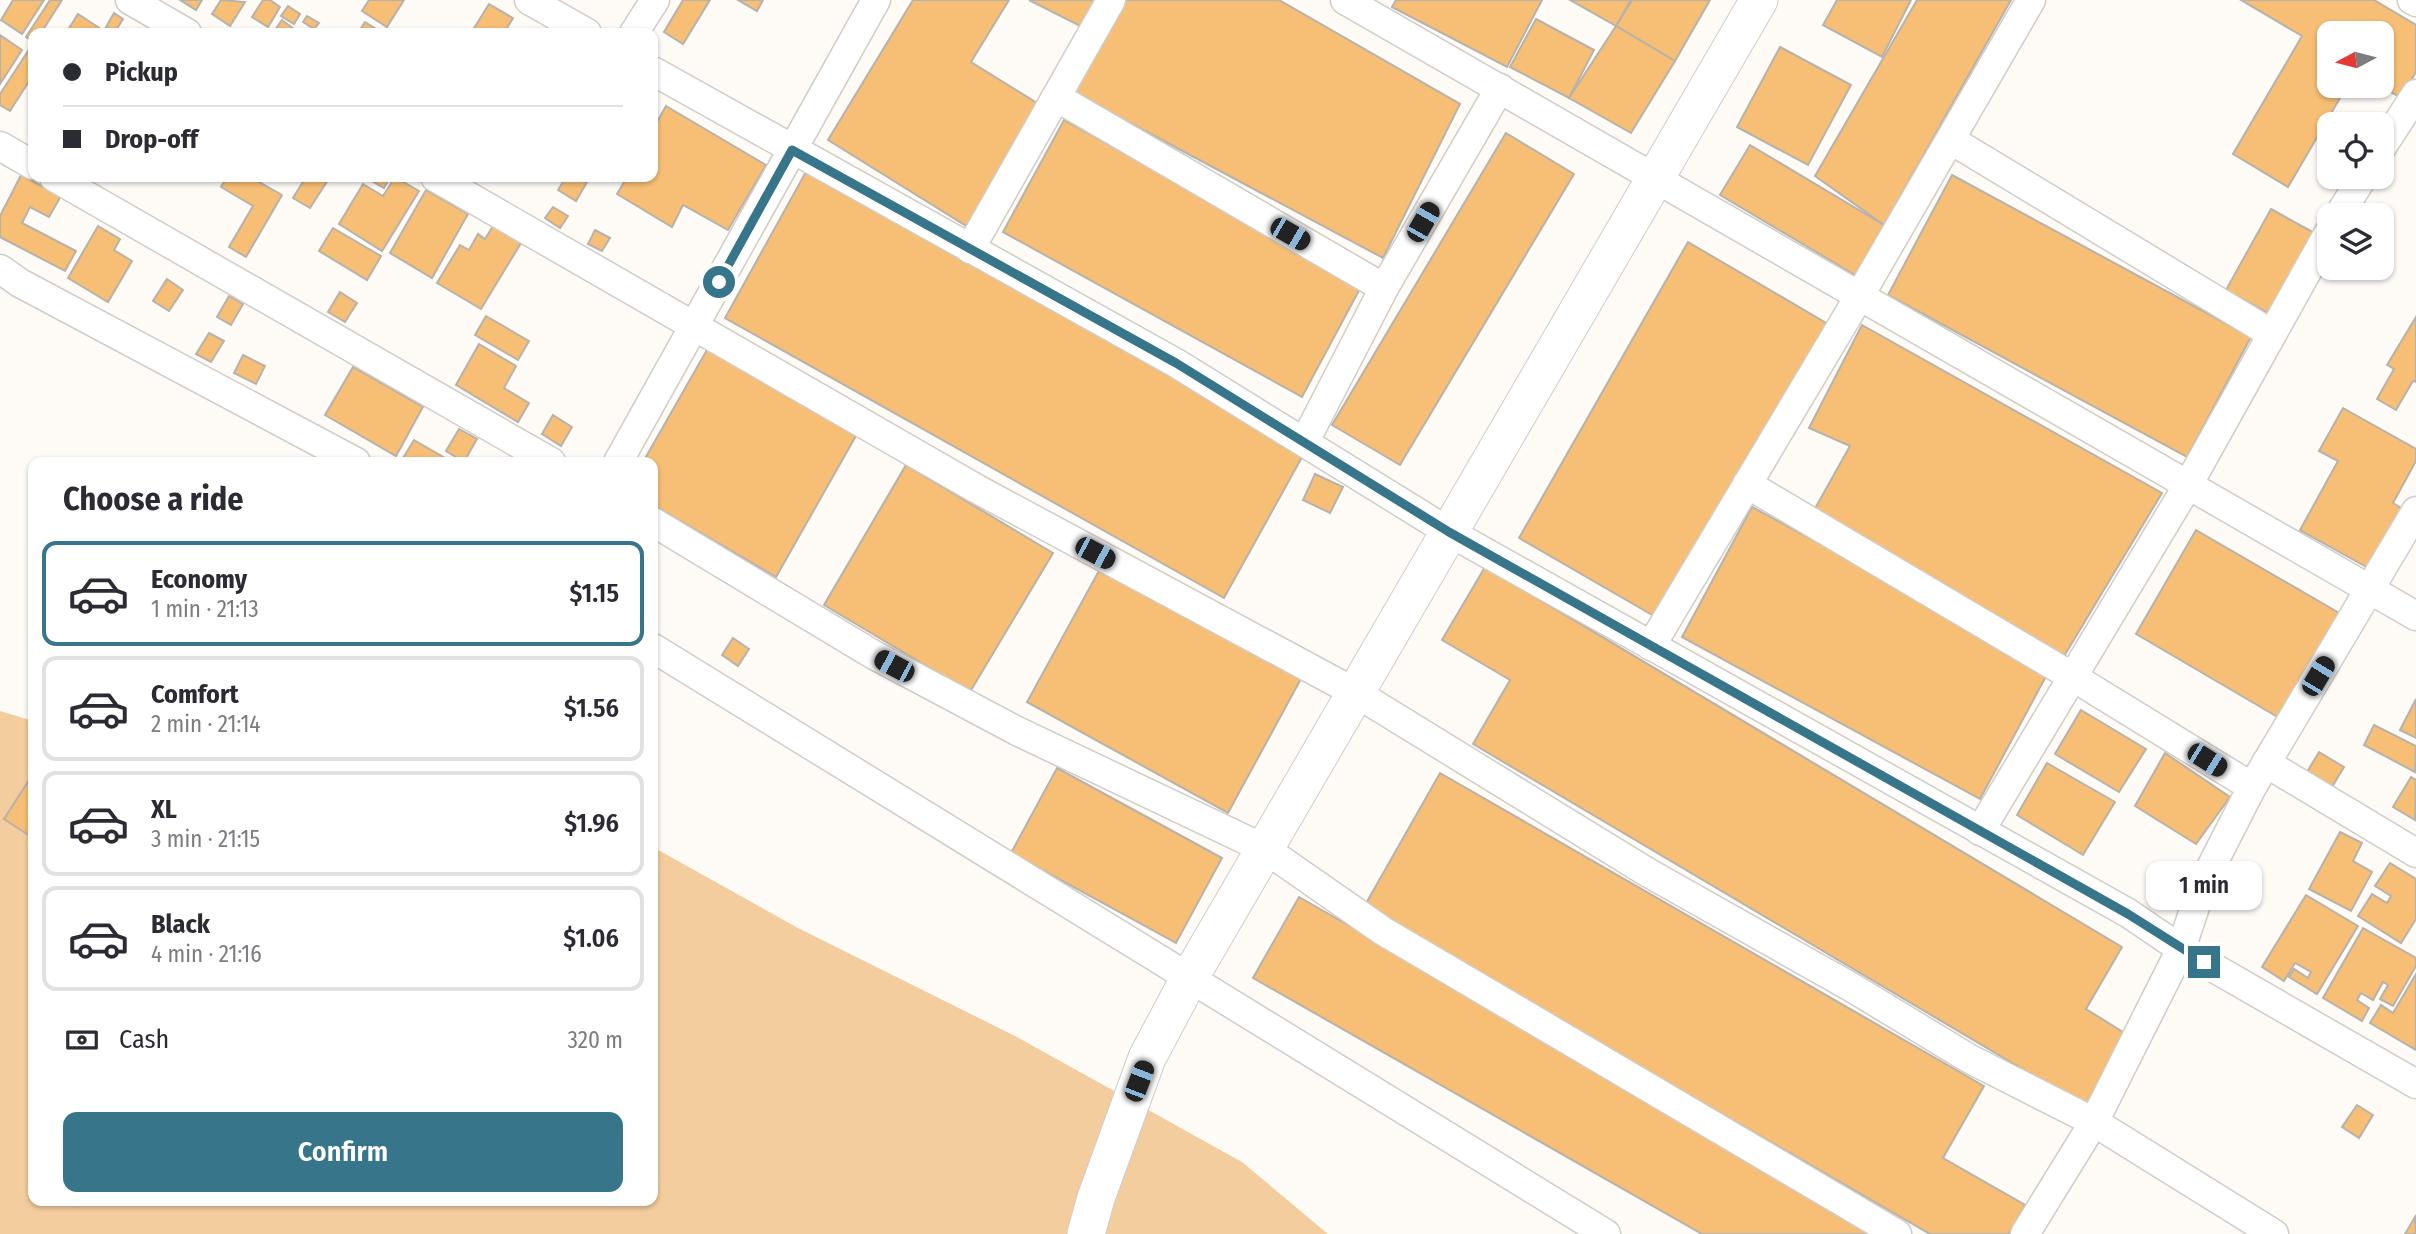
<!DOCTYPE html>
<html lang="en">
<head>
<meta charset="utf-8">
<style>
  :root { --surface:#fff; --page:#f2f2f3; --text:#2b2b33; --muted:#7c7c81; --line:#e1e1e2; --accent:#36758a }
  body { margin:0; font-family:"Fira Sans Condensed",sans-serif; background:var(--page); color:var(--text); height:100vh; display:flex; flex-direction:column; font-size:26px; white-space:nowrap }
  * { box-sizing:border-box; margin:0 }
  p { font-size:23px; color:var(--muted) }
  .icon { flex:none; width:38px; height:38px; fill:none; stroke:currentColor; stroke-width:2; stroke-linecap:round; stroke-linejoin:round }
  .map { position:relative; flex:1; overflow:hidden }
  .sheet { position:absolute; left:28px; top:457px; width:630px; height:749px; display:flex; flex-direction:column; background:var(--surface); border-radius:14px; box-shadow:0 2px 5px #0004 }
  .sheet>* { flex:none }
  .top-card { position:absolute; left:28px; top:28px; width:630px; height:154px; border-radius:14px; box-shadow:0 2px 5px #0004; display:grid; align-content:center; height:154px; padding:0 35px; background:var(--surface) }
  .needle { width:46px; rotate:263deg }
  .tools { position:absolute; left:2317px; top:21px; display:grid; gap:14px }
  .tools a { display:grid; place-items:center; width:77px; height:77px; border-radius:14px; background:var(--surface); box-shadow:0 2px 5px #0004; font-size:35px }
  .end { position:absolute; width:32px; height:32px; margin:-16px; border:9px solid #36758a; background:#fff; box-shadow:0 0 0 4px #fff }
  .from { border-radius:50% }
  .bubble { position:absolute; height:49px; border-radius:14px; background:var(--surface); box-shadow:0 2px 5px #0004; font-size:23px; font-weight:600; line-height:49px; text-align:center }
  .car { position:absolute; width:21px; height:42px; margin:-21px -10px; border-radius:9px; box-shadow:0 0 5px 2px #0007; background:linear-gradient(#222 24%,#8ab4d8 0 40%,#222 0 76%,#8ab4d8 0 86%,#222 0) }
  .top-card b { display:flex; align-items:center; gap:24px; height:66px; font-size:26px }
  .top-card b+b { border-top:2px solid var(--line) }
  .top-card i { width:18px; height:18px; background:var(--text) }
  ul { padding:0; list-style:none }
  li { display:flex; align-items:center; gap:21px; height:105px; margin:0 14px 10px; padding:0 21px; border:4px solid var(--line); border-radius:14px }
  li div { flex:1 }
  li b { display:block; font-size:26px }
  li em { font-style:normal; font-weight:600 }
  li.active { border-color:var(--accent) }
  li>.icon { width:63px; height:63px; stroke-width:1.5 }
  h2 { padding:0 35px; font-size:32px; line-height:84px }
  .pay { display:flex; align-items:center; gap:18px; height:77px; padding:0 35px; font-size:26px }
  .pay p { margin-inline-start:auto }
  .cta { display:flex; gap:14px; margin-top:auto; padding:14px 35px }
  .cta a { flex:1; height:80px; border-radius:14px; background:var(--accent); color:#fff; font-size:28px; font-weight:600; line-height:80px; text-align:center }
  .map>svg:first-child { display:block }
  .green { fill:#f3cd9d }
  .building { fill:#f7be75; stroke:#b7b2ab; stroke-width:2 }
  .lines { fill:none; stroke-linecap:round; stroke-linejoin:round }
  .minor-casing { stroke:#d1ccc6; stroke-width:31 }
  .tertiary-casing { stroke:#d1ccc6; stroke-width:39 }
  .minor { stroke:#fff; stroke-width:28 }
  .tertiary { stroke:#fff; stroke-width:37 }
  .route { stroke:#36758a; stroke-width:9 }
</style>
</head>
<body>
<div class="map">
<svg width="2416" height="1234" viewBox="0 0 2416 1234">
  <rect width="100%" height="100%" fill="#fefbf7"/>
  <path class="green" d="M0 711 33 721V1200H653V847L798 928 1015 1036 1242 1162 1328 1234H0Z"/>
  <g class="building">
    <path d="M13 0H44L22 34 1 20Z"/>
    <path d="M50 0H62L41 33H33V42L26 37Z"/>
    <path d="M180 0H202L196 10Z"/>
    <path d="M221 0 245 2 230 26 212 14Z"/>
    <path d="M263 0H270L280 7 268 27 252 17Z"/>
    <path d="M369 0H404L387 27 362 11Z"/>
    <path d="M683 0H710L683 44 664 32Z"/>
    <path d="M738 0H763L757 11Z"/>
    <path d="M913 0H1009L971 62 1042 106 968 227 828 140Z"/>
    <path d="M1029 0H1098L1084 28Z"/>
    <path d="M1123 0H1279L1460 104 1383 258 1072 92Z"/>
    <path d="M1396 0H1542L1507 67 1392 7Z"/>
    <path d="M1570 0H1631L1616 26Z"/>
    <path d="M1632 0H1710L1675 61 1616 26Z"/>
    <path d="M1837 0H1911L1882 57 1823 25Z"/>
    <path d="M1917 0H2011L1884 225 1815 176Z"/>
    <path d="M2241 0H2374L2416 25V72L2401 98 2380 86 2382 33H2329V86H2347L2288 187 2233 154 2302 36Z"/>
    <path d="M489 4 513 18 504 33H471Z"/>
    <path d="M288 6 300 14 294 24 281 16Z"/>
    <path d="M114 13 123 19 115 32 106 27Z"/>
    <path d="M78 14 107 33H66Z"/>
    <path d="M307 16 319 23 314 29 303 22Z"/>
    <path d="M1536 19 1594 50 1569 98 1510 67Z"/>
    <path d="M282 20 294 29 291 33H279L275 30Z"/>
    <path d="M365 22 381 32 380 33H358Z"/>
    <path d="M1616 26 1675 61 1631 133 1569 98Z"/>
    <path d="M0 35 22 50 0 84Z"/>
    <path d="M1780 47 1851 85 1808 165 1737 127Z"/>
    <path d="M28 51 33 54V75L10 111 0 105V94Z"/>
    <path d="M666 106 766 165 728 230 683 205 672 227 617 194 627 177H653V129Z"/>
    <path d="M1064 120 1362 285 1302 397 1003 232Z"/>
    <path d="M1506 133 1574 174 1400 465 1332 425Z"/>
    <path d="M1750 145 1884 225 1855 275 1720 195Z"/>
    <path d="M807 170 1306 450 1224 598 725 318Z"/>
    <path d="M21 175 61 196 49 217 30 207 22 223 76 251 65 271 0 237V216Z"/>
    <path d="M1952 175 2251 337 2187 457 1888 295Z"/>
    <path d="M227 177H250L282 195 246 257 229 247 253 206 221 187Z"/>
    <path d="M306 177H330L310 208 293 198Z"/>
    <path d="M365 177H390L384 188Z"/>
    <path d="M395 177 419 191 382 251 339 224 363 184 383 196Z"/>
    <path d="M566 177H590L576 201 558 190Z"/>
    <path d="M426 190 468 214 432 278 390 253Z"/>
    <path d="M553 207 568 216 560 228 545 218Z"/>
    <path d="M2271 209 2318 235 2273 316 2226 290Z"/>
    <path d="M98 226 120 239 114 250 132 261 108 302 68 278Z"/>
    <path d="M493 226 521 243 481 309 437 283 460 245 469 250 478 234 485 239Z"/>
    <path d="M333 228 381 256 367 280 319 251Z"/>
    <path d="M595 230 610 238 602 251 588 244Z"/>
    <path d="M1688 242 1828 324 1659 619 1519 538Z"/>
    <path d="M167 279 183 290 169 311 153 301Z"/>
    <path d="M340 292 357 303 345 322 328 312Z"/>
    <path d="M229 296 243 304 231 325 217 317Z"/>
    <path d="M486 316 529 341 518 360 475 335Z"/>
    <path d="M2416 317V382L2413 381 2396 410 2377 399 2394 369 2387 365Z"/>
    <path d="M1862 325 2162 493 2063 658 1813 512 1850 446 1809 428Z"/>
    <path d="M209 333 224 341 211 362 196 354Z"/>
    <path d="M479 344 516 366 504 388 529 403 518 422 456 385Z"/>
    <path d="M708 348 857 434 776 577 653 505V462H643Z"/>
    <path d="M243 355 265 366 256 384 234 373Z"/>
    <path d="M353 367 423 407 396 456 325 415Z"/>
    <path d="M2343 408 2416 449V461L2393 503 2403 509 2370 569 2300 530 2338 461 2319 451Z"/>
    <path d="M553 415 572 427 561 446 542 434Z"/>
    <path d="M459 429 477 439 464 462 446 451Z"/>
    <path d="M414 440 452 462H411L403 458Z"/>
    <path d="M906 465 1053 553 970 692 824 605Z"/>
    <path d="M1315 474 1343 487 1330 513 1303 500Z"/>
    <path d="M1752 507 2050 669 1980 799 1682 637Z"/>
    <path d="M2196 530 2341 614 2281 719 2136 634Z"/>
    <path d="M1101 567 1302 677 1228 813 1027 702Z"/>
    <path d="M1485 567 2122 947 2086 1009 2131 1037 2090 1109 1473 744 1510 680 1442 640Z"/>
    <path d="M733 638 749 649 738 666 722 655Z"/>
    <path d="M2416 699V738L2400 730Z"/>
    <path d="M2081 710 2146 749 2119 792 2055 754Z"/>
    <path d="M2374 725 2416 746 2415 772 2364 745Z"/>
    <path d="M2319 752 2344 767 2332 787 2307 772Z"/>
    <path d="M2165 753 2230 797 2196 844 2135 806Z"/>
    <path d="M2047 763 2115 802 2083 855 2017 815Z"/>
    <path d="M1057 768 1222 858 1176 943 1011 853Z"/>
    <path d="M1440 773 1984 1086 1943 1158 2025 1205 2009 1234H1930L1364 907Z"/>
    <path d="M33 774V838L4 819Z"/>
    <path d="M2411 777 2416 780 2415 820 2393 807Z"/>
    <path d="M2340 832 2362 843 2353 861 2372 872 2351 911 2309 889Z"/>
    <path d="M2390 863 2416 879V919L2401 943 2358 916 2372 894 2387 903 2391 896 2375 886Z"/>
    <path d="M2306 895 2358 926 2317 994 2289 977 2294 969 2308 978 2311 972 2295 963 2284 981 2262 967Z"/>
    <path d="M1299 897 1890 1234H1702L1253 978Z"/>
    <path d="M2363 928 2416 958V966L2393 1006 2380 999 2388 985 2383 982 2373 1000 2361 993 2357 1000 2369 1008 2362 1021 2323 998Z"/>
    <path d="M2416 974V1050L2370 1023 2381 1005 2393 1013Z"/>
    <path d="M2357 1105 2373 1115 2359 1138 2342 1127Z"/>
    <path d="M2415 1217 2416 1234H2405Z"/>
  </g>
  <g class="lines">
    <g class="minor-casing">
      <g id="minor">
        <path d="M130 0 187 33"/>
        <path d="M529 0 587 33"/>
        <path d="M1345 0 2416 616"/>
        <path d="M2412 0 2416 2"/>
        <path d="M634 33 655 0"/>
        <path d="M653 71 1176 363 1449 532 2128 913 2181 949 2416 1084"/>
        <path d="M1056 97 1384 288"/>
        <path d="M1951 140 2272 334"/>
        <path d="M0 146 33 165"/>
        <path d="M2382 147 2416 94"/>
        <path d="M54 177 551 462"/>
        <path d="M435 177 977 489 1356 693 1647 872 1851 987 1970 1059 2094 1122 2274 1234"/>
        <path d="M2339 215 2363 177"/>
        <path d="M970 249 1111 0"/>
        <path d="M0 269 20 283 356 462"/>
        <path d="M1305 441 1384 288 1500 88"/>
        <path d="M618 462 876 0"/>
        <path d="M1747 484 2073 677 2252 787"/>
        <path d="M653 522 874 655 1017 731 1265 849 1383 931 1897 1234"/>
        <path d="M1651 646 1860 295 2031 0"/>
        <path d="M653 648 1606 1234"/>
        <path d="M2266 763 2416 853"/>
        <path d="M1980 831 2188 485 2329 232"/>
        <path d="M2025 1234 2094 1122 2181 949 2203 883 2252 787 2416 511"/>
      </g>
    </g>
    <g class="tertiary-casing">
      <path id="tertiary" d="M1086 1234 1096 1198 1147 1058 1190 977 1759 0"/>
    </g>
    <use href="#minor" class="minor"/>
    <use href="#tertiary" class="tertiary"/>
  </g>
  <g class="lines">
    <path class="route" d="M719 282 792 150 1176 363 1449 532 2128 914 2204 962"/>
  </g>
</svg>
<div class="tools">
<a><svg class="needle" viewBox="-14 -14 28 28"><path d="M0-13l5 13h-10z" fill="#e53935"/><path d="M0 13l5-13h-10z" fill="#7c7c81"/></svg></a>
<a><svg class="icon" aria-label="locate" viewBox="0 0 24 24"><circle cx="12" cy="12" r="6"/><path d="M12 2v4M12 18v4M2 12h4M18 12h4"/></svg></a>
<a><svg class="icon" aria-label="layers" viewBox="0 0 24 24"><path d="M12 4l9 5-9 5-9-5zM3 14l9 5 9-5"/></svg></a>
</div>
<i class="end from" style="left:719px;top:282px"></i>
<i class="end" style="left:2204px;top:962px"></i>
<div class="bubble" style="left:2146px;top:861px;width:116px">1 min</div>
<i class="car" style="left:1423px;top:222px;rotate:30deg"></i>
<i class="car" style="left:1290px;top:234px;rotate:120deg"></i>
<i class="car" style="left:1095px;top:553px;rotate:118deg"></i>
<i class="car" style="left:894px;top:666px;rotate:298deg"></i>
<i class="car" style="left:2318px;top:676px;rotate:31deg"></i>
<i class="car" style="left:2207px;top:760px;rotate:122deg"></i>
<i class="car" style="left:1139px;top:1081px;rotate:21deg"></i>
<div class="top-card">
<b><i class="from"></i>Pickup</b>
<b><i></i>Drop-off</b>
</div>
<section class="sheet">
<h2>Choose a ride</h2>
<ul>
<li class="active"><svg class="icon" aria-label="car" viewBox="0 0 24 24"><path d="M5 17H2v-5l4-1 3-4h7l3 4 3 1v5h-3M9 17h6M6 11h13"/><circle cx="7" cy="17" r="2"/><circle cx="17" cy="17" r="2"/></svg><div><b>Economy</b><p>1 min · 21:13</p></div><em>$1.15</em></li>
<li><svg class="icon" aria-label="car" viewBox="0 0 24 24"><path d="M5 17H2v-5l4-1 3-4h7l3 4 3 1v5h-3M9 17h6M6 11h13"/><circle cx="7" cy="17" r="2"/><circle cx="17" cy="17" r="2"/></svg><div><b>Comfort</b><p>2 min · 21:14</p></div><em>$1.56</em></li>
<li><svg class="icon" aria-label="car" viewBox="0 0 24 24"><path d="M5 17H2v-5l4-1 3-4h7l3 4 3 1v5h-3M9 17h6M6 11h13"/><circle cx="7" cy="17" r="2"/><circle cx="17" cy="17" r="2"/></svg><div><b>XL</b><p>3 min · 21:15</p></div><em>$1.96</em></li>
<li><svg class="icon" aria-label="car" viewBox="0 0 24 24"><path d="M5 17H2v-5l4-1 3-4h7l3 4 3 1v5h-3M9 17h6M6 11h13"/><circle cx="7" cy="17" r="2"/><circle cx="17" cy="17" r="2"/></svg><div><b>Black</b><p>4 min · 21:16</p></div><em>$1.06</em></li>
</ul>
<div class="pay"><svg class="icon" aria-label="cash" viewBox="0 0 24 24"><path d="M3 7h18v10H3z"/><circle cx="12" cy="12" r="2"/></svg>Cash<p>320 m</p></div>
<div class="cta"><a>Confirm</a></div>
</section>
</div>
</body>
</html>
